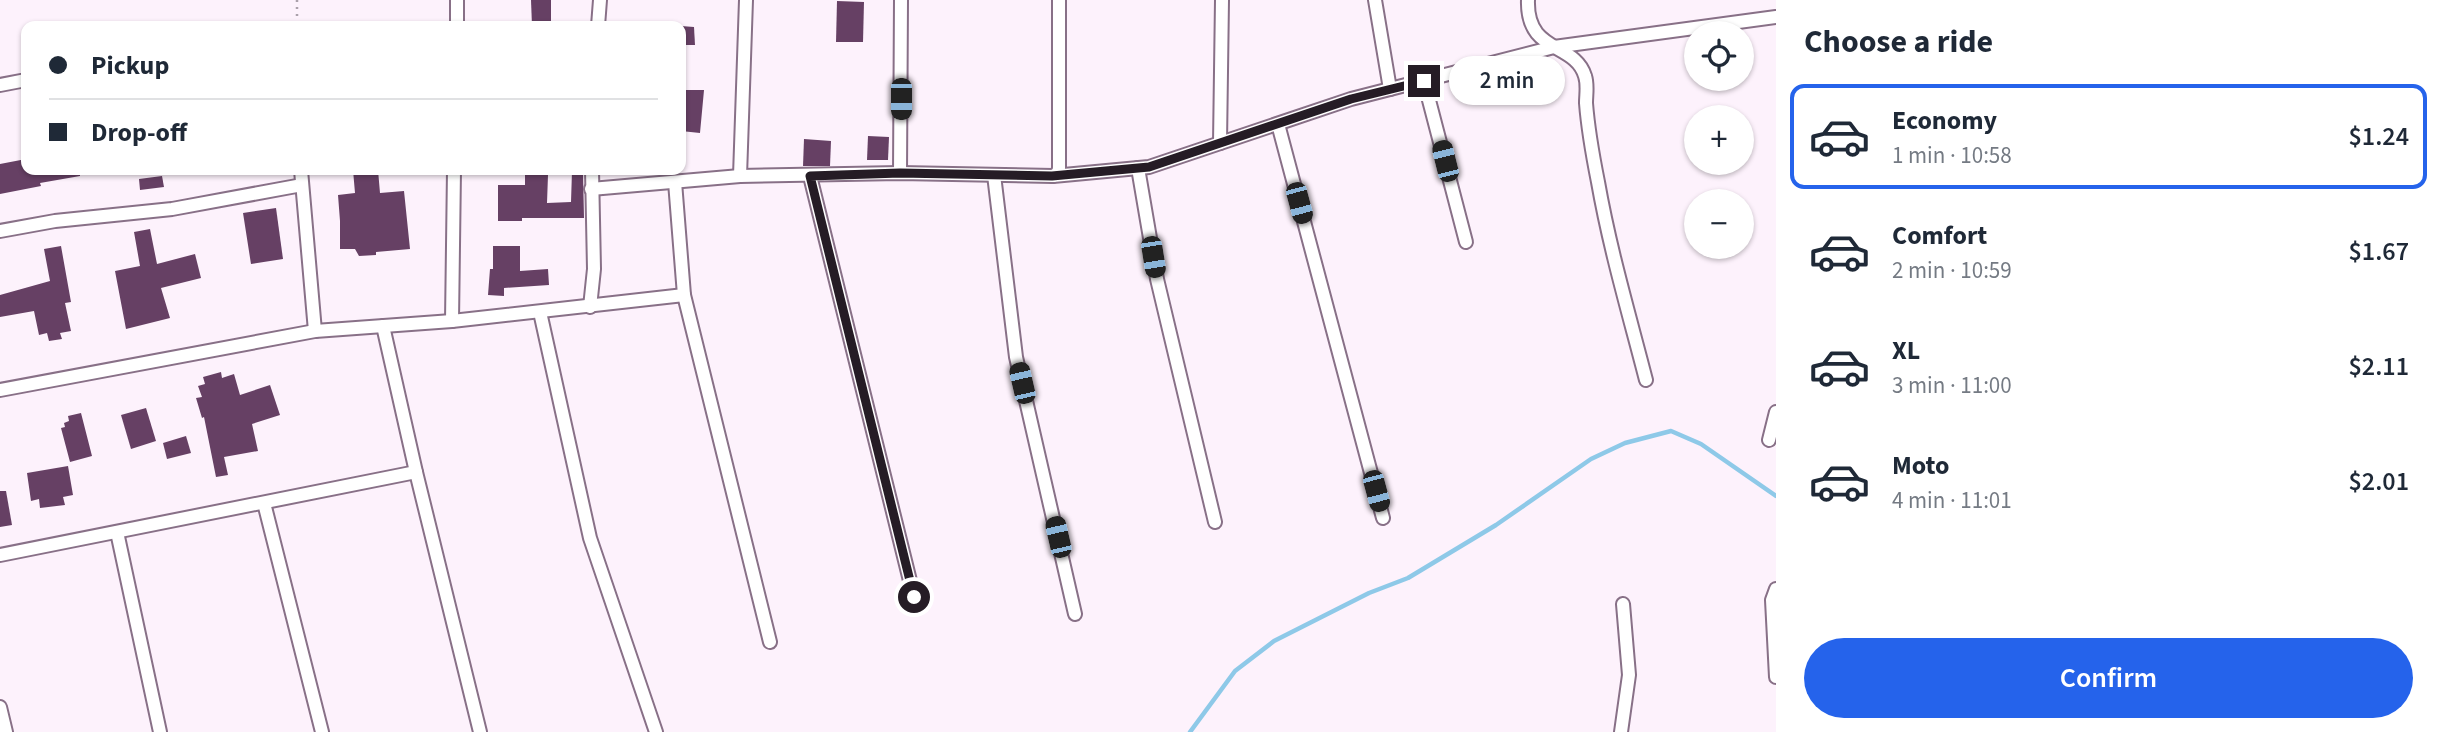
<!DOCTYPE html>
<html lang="en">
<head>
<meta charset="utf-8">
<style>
  :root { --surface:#fff; --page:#f6f6f7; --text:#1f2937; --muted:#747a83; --line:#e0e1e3; --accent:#2563eb }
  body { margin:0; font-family:"Source Sans 3",sans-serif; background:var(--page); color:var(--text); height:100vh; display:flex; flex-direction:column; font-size:26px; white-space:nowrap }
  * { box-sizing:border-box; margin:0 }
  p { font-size:23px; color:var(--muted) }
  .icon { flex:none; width:38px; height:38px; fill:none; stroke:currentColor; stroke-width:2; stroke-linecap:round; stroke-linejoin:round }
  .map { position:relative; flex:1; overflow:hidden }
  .panel { display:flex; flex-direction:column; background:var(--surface); width:665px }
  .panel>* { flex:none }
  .top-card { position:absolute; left:21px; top:21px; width:665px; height:154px; border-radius:14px; box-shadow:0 2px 5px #0004; display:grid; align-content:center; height:154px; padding:0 28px; background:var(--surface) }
  .buttons { position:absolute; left:1684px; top:21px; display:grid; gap:14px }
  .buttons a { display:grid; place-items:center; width:70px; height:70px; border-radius:50%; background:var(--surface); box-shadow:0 2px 5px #0004; font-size:35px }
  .end { position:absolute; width:32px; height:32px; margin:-16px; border:9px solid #251c25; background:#fff; box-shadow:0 0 0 4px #fff }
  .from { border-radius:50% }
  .bubble { position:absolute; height:49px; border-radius:24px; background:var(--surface); box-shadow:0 2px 5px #0004; font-size:23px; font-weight:600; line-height:49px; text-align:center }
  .car { position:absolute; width:21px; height:42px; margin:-21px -10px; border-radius:9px; box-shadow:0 0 5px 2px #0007; background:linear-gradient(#222 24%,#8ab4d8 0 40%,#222 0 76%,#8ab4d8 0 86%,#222 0) }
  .top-card b { display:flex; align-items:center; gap:24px; height:66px; font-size:26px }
  .top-card b+b { border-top:2px solid var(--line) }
  .top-card i { width:18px; height:18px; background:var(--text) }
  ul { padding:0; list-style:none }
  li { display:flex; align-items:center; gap:21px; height:105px; margin:0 14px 10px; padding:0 14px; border:4px solid transparent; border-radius:14px }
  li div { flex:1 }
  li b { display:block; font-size:26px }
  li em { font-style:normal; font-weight:600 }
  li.active { border-color:var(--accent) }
  li>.icon { width:63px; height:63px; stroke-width:1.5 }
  h2 { padding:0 28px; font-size:32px; line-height:84px }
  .primary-button { display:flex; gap:14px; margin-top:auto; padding:14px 28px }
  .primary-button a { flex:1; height:80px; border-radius:42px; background:var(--accent); color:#fff; font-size:28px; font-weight:600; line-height:80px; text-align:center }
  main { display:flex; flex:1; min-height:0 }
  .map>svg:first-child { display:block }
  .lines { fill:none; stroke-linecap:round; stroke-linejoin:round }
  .stream { stroke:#8ec9e8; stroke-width:4.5 }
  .building { fill:#664064 }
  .street-casing { stroke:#887087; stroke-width:16 }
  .path { stroke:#aba1ab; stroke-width:2.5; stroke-dasharray:2 5; stroke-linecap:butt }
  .street { stroke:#fff; stroke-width:12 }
  .route { stroke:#251c25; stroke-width:9 }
</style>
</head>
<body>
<main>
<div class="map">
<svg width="1776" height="732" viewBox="0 0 1776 732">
  <rect width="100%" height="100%" fill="#fdf2fc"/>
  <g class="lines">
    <path class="stream" d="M1190 732 1235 671 1274 641 1369 593 1408 578 1496 525 1591 459 1625 443 1671 431 1701 444 1776 496"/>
  </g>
  <g class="building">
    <path d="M531 0H551V26H532Z"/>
    <path d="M837 1 864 2 863 42H836Z"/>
    <path d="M681 26 694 27 695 45H681Z"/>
    <path d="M681 90H704L700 133 681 131Z"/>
    <path d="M868 136 889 137 888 160H867Z"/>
    <path d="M804 139 831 141 830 166H803Z"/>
    <path d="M26 159V170H80V176L40 183 41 186 0 194V164Z"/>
    <path d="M353 170H378L380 193 404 191 410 249 376 252V255L359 256 355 249H340V221L338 195 355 193Z"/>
    <path d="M572 171 583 172 584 218H522V221H498V185H525V175H548L547 203 571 202Z"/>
    <path d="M162 176 164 187 140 190 139 179Z"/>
    <path d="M276 208 283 259 251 264 243 213Z"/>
    <path d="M150 229 157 264 195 254 201 278 161 288 170 318 126 329 115 271 140 266 134 232Z"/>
    <path d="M61 246 71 302 65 303 71 331 60 333 62 339 49 341 47 333 39 335 34 311 0 317V295L50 281 44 249Z"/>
    <path d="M493 246H520V271L548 269 549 285 504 288V296L488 295 490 269H493Z"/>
    <path d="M221 372 222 378 234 374 240 395 270 385 280 415 252 424 258 451 224 457 228 475 216 477 204 417 202 418 196 398 202 397 198 386 205 384 203 377Z"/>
    <path d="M146 408 156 441 131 449 121 415Z"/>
    <path d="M81 413 92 456 70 462 61 428 65 427 64 423 69 421 68 416Z"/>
    <path d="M186 436 191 453 167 459 163 443Z"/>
    <path d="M68 466 73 495 63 497 65 505 40 508 39 499 31 501 27 473Z"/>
    <path d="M0 491H6L12 525 0 527Z"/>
  </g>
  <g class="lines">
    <g class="street-casing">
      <g id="street">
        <path d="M1375 0 1390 89"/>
        <path d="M1528 0C1526 54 1575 42 1585 76 1588 85 1586 94 1586 103 1588 129 1593 157 1598 182 1610 250 1629 314 1646 380"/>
        <path d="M457 26V0"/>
        <path d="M598 26 600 0"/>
        <path d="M1424 81 1466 242"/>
        <path d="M0 85 26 80"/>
        <path d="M1278 124 1383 518"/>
        <path d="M1220 143 1222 0"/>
        <path d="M1138 168 1157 279 1215 522"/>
        <path d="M301 170 315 331"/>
        <path d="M900 173 901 0"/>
        <path d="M994 175 1016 357 1075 614"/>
        <path d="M740 176 746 0"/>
        <path d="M810 176 914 597"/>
        <path d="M1053 176 1149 167 1351 99 1554 47 1776 17"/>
        <path d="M675 182 684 295 770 642"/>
        <path d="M591 189 740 176 900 173 1053 176 1058 173 1059 168V0"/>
        <path d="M0 231 55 221 172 209 302 185"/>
        <path d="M590 307 594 269 592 170"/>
        <path d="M540 312 590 538 656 732"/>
        <path d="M452 321 454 170"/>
        <path d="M383 326 416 472 480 732"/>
        <path d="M0 390 315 331 452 321 684 295"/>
        <path d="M1769 440 1776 412"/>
        <path d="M264 503 322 732"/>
        <path d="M117 532 160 732"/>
        <path d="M0 555 416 472"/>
        <path d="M1776 589 1772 600 1776 677"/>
        <path d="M0 707 6 732"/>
        <path d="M1621 732 1629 675 1623 604"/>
      </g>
    </g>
    <path class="path" d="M297 0V26"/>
    <use href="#street" class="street"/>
  </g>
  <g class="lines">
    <path class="route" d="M914 597 810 176 900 173 1052 176 1149 167 1351 99 1424 81"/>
  </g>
</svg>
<div class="buttons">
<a><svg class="icon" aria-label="locate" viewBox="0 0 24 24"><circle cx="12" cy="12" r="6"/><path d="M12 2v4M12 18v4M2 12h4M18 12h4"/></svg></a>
<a>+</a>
<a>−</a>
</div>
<i class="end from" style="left:914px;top:597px"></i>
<i class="end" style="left:1424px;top:81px"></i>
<div class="bubble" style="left:1449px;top:56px;width:116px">2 min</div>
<i class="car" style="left:901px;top:99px;rotate:180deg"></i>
<i class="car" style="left:1445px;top:161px;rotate:346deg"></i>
<i class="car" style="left:1299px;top:203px;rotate:165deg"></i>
<i class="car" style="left:1153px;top:257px;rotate:171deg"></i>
<i class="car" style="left:1022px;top:383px;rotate:347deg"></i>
<i class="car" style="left:1376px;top:491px;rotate:165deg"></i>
<i class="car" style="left:1058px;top:537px;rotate:347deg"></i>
<div class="top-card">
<b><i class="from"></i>Pickup</b>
<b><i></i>Drop-off</b>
</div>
</div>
<section class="panel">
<h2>Choose a ride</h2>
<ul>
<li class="active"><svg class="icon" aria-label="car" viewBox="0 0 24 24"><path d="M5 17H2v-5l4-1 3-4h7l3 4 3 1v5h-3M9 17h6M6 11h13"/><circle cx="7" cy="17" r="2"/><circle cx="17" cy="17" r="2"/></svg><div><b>Economy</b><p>1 min · 10:58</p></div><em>$1.24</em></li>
<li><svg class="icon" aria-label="car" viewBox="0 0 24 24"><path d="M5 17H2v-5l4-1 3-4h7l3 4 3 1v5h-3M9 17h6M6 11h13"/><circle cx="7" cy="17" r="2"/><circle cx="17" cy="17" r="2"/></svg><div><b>Comfort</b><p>2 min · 10:59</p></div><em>$1.67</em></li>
<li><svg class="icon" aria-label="car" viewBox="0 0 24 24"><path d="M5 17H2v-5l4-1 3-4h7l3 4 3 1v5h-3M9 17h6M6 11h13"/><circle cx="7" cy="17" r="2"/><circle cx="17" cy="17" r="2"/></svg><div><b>XL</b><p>3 min · 11:00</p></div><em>$2.11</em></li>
<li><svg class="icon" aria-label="car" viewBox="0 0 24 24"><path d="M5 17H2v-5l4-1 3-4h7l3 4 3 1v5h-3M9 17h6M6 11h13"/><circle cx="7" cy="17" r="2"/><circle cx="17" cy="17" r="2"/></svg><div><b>Moto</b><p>4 min · 11:01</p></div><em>$2.01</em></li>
</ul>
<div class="primary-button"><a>Confirm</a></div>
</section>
</main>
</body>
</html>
